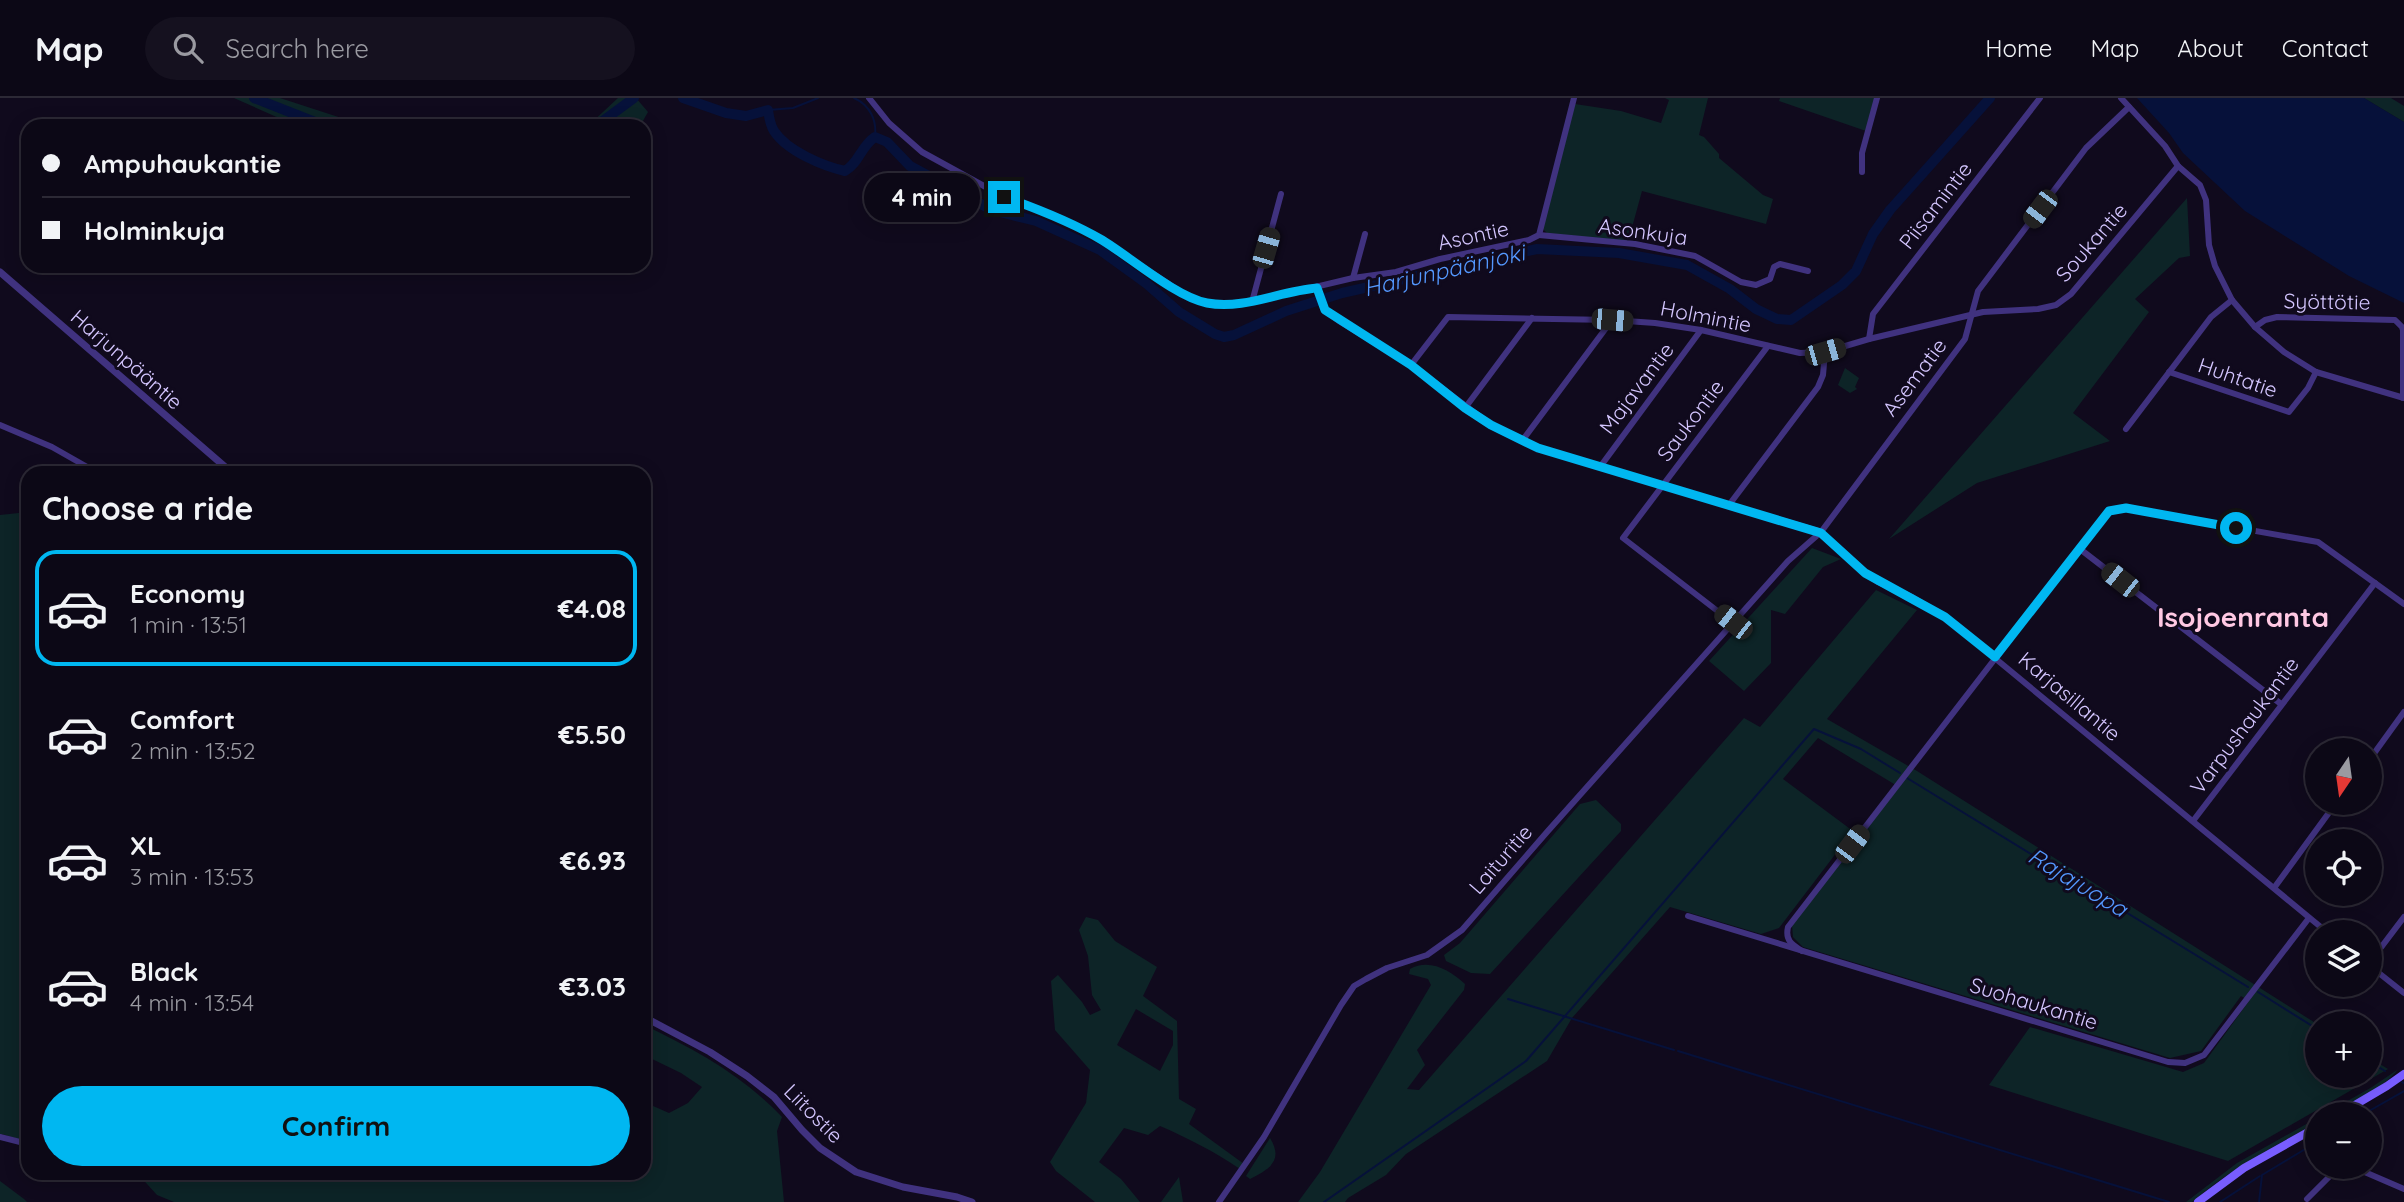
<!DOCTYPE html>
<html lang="en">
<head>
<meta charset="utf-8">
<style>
  :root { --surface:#0c0816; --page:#15111f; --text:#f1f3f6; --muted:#9a9aa1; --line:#2c2935; --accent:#00b7f1 }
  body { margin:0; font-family:Quicksand,sans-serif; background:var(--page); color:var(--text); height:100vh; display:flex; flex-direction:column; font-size:26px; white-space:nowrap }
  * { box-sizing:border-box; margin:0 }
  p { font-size:23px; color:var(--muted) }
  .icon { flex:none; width:38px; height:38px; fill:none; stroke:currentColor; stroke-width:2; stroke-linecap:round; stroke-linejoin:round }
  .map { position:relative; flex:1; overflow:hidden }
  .sheet { position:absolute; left:21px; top:368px; width:630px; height:714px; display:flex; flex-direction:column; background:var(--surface); border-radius:21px; box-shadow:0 4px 18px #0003,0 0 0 2px var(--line) }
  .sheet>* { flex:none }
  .top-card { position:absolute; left:21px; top:21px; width:630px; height:154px; border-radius:21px; box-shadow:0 4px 18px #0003,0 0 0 2px var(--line); display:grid; align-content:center; height:154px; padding:0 21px; background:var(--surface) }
  .needle { width:46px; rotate:193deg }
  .tools { position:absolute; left:2305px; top:640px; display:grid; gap:14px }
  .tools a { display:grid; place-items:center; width:77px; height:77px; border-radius:50%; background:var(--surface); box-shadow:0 4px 18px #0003,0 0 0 2px var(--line); font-size:35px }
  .end { position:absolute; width:32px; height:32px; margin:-16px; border:9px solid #00b7f1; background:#111; box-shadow:0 0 0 4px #111 }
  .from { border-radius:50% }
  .bubble { position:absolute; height:49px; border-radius:24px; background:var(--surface); box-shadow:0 4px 18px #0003,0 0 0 2px var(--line); font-size:23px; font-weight:700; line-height:49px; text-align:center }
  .car { position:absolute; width:21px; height:42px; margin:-21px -10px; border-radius:9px; box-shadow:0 0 5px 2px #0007; background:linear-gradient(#222 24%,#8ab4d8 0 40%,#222 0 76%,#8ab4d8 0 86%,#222 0) }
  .top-card b { display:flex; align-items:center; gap:24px; height:66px; font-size:26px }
  .top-card b+b { border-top:2px solid var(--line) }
  .top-card i { width:18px; height:18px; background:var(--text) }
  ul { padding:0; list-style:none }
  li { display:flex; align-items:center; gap:21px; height:116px; margin:0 14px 10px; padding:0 7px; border:4px solid transparent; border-radius:21px }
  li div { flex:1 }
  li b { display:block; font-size:26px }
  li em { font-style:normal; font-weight:700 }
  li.active { border-color:var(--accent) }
  li>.icon { width:63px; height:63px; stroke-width:1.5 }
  h2 { padding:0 21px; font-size:32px; line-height:84px }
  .action { display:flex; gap:14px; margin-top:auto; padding:14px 21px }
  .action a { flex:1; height:80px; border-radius:42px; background:var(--accent); color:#111; font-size:28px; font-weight:700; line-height:80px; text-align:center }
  header { display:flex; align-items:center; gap:42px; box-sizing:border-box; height:98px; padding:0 35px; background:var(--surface); border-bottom:2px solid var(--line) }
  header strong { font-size:33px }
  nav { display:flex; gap:38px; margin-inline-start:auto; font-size:24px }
  .search { width:490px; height:63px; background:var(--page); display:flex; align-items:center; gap:18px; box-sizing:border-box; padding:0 24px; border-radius:38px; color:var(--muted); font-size:26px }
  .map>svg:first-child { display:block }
  .green { fill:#0d2427; fill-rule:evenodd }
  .water { fill:#06113a }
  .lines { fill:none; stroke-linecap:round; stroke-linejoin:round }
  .stream { stroke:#06113a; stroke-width:2 }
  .river { stroke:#06113a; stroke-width:10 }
  .minor { stroke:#40327f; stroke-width:6 }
  .tertiary { stroke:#40327f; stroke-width:7 }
  .secondary { stroke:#785dff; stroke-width:8 }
  .route { stroke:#00b7f1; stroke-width:9 }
  .labels { text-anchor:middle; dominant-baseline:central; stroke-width:6; stroke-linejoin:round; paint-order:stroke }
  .street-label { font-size:21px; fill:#d4c6ff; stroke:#100a1d }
  .water-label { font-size:23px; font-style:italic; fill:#5498ff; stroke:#100a1d }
  .district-label { font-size:28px; font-weight:bold; fill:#ffc8e3; stroke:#100a1d }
</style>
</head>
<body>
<header>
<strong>Map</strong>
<div class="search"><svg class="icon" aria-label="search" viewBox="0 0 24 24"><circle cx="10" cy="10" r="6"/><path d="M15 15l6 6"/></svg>Search here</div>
<nav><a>Home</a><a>Map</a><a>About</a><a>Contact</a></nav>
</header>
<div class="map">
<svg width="2404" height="1104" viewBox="0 0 2404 1104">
  <rect width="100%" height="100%" fill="#100a1d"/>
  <g class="green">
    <path d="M234 0H280L366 28H297Z"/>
    <path d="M618 0H636L648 14 640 28H588Z"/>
    <path d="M1665 0H1708L1699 37 1704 39 1719 56V60L1763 97 1773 101 1766 126 1642 93 1628 144 1547 135 1542 130 1575 6 1621 13 1661 25 1669 2Z"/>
    <path d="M1780 0H1875L1866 33 1779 3Z"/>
    <path d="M2364 0H2391L2404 8V24Z"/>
    <path d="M2187 100 2190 158 2179 160 2135 201 2149 214 2073 315 2110 343 1977 385 1889 441Z"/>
    <path d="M1845 270 1859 280 1855 289 1857 291 1850 295 1838 287Z"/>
    <path d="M28 414V1044L2 1036 0 1039V417Z"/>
    <path d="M1812 450 1841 461 1823 469 1785 516 1771 512V565L1744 593 1709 563Z"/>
    <path d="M1876 492 1917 512 1827 621 1917 673 2317 926V978H2370V960L2388 971 2228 1063 1989 987 2030 929 2183 974 2204 965 2249 903 2241 898 2201 953 2170 960 1803 849 1793 839 1792 827 1899 689 1818 640 1783 681 1853 733 1779 830 1761 836 1670 809 1572 920 1547 963 1406 1056 1386 1077 1348 1100 1345 1104H1298L1320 1074 1431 887 1428 881 1409 876 1410 871C1429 860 1450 872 1465 886L1464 892 1417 952 1425 967 1407 991 1419 992 1744 620 1760 629Z"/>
    <path d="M1596 702 1621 726V733L1490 876 1471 875 1446 863 1444 857 1460 845 1580 706Z"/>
    <path d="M1086 819 1098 822 1115 843 1157 869 1143 898 1177 923 1179 1001 1196 1011 1189 1026 1244 1066 1240 1071C1215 1054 1188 1040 1160 1028L1148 1037 1124 1030 1099 1064 1121 1081 1140 1104H1095L1056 1073 1050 1064 1086 1005 1090 972 1055 932 1051 883 1058 877 1082 904 1090 917 1101 912 1092 897 1088 858 1079 832ZM1136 911 1173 933V947L1160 973 1117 947Z"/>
    <path d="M644 927C696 952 742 977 782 1019L777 1033 784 1104H174L157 1097 137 1075 644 1074V1004L669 1015 688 1005 702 989 681 975 650 960 644 971Z"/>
    <path d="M2397 972C2390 985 2339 1017 2323 1017L2372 989Z"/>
    <path d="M2317 1020V1024C2274 1049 2230 1071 2192 1104H2186L2237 1065Z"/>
    <path d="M1270 1040C1284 1063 1269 1071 1250 1081L1246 1078Z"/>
    <path d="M1179 1079 1183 1104H1161Z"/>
    <path d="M0 1083 24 1101 27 1104H0Z"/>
  </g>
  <path class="water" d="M2137 0H2364L2404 24V205L2349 178 2245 113 2183 55 2169 35Z"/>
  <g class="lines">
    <g class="stream">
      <path d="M854 0C870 7 877 22 875 39"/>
      <path d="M768 12 793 10 818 0"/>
      <path d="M1907 680 2248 889"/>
      <path d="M2258 894 2317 931"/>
      <path d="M1508 901 1674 952"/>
      <path d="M1678 953 2169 1104"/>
      <path d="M2370 964 2385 973"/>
      <path d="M2402 984 2404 985"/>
      <path d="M2362 1017 2404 993"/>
      <path d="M1324 1104 1526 963 1814 631 1861 651 1900 675"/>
      <path d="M2220 1104 2260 1078"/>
      <path d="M2259 1104 2262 1077 2317 1044"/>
    </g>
    <g class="river">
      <path d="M254 0 325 28"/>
      <path d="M683 0 726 15 746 18 768 12C769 19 770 27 774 33 787 53 823 68 845 73 859 65 861 48 875 39L887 44 910 68 992 112 1036 123 1100 152 1147 186 1179 214 1215 236 1224 239 1234 237 1286 213 1342 195 1537 151 1619 155 1687 167 1730 191 1756 211 1777 221 1791 222 1842 187 1856 173 1873 136 1890 112 1990 0"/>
      <path d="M596 28 634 0"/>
    </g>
    <g class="minor">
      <path d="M869 0 889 25 922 54 1004 99 1058 119 1102 142 1187 198 1207 205 1229 206 1252 204 1353 180 1396 174 1440 161 1529 142 1539 137 1574 0"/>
      <path d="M2121 0 2165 48 2178 68 2200 87 2206 102 2209 147 2215 168 2232 202 2255 229 2284 254 2316 274 2404 300"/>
      <path d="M1862 74V55L1877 0"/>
      <path d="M1539 137 1635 146 1695 158 1741 184 1756 187 1770 181 1774 169 1780 166 1808 173"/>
      <path d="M1353 180 1365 136"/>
      <path d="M1317 190 1325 212 1339 223 1411 267 1491 327 1538 350 1821 434 1860 471 1878 484 1912 499 1945 519 2328 835"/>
      <path d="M1252 204 1281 96"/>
      <path d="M2255 229 2265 222 2277 219 2395 222 2402 229 2403 232V300"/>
      <path d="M1869 241 1873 216 2040 0"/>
      <path d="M1411 267 1448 219 1612 222 1655 225 1701 232 1800 255 1825 254 1869 241 1983 214 2038 211 2056 207 2071 196 2178 68"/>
      <path d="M2169 274 2289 314 2308 290 2316 274"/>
      <path d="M1465 310 1532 220"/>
      <path d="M0 327 52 349 96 374"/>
      <path d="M2126 331 2211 219 2232 202"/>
      <path d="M1522 343 1612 222"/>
      <path d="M1600 369 1701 232"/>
      <path d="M1729 407 1818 289 1823 277 1825 254"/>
      <path d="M2080 451 2281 606"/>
      <path d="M1733 525 1623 440 1768 248"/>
      <path d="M2370 661 2404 614"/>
      <path d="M2193 723 2375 485"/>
      <path d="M2274 790 2336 705"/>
      <path d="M1688 818 2168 964 2185 965 2204 957 2309 820"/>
      <path d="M1802 853C1791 846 1785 842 1788 829L2109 413 2126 410 2318 444 2404 506"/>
      <path d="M2370 864 2404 819"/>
      <path d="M2370 868 2404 895"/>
      <path d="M0 1039 28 1046"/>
      <path d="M2353 1069 2404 1091"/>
      <path d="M2307 1101 2330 1078 2342 1069"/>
      <path d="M1219 1104 1264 1039 1341 907 1354 888 1366 881 1387 870 1427 857 1462 832 1547 734 1788 463 1821 434 1965 241 1978 193 2086 50 2129 9"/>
    </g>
    <g class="tertiary">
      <path d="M0 174 231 374"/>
      <path d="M644 919 710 954 747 978 774 999 802 1032 820 1050 856 1074 903 1089 957 1099 972 1104"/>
    </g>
    <g class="secondary">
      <path d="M2338 1017 2387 988 2404 976"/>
      <path d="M2198 1104 2244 1070 2317 1029"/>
    </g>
  </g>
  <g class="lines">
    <path class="route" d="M1004 99C1038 111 1071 124 1102 142 1130 159 1176 199 1207 205 1244 212 1280 193 1317 190L1325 212 1411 267 1465 310 1491 327 1538 350 1821 435 1865 475 1945 519 1995 559 2109 413 2126 410 2236 430"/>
  </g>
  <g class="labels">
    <g class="street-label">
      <text transform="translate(1935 107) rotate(-52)">Piisamintie</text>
      <text transform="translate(1643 133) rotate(8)">Asonkuja</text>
      <text transform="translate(1473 137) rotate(-12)">Asontie</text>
      <text transform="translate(2091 144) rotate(-49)">Soukantie</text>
      <text transform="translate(2327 203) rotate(1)">Syöttötie</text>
      <text transform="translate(1706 218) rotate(11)">Holmintie</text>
      <text transform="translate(127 261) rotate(41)">Harjunpääntie</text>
      <text transform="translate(1914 279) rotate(-53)">Asematie</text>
      <text transform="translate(2238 279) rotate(19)">Huhtatie</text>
      <text transform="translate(1636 290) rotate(-53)">Majavantie</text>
      <text transform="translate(1690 322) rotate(-53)">Saukontie</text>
      <text transform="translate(2070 598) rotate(40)">Karjasillantie</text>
      <text transform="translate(2244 627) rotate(-53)">Varpushaukantie</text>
      <text transform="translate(1500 761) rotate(-49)">Laituritie</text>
      <text transform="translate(2034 905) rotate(17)">Suohaukantie</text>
      <text transform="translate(814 1015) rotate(45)">Liitostie</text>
    </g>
    <g class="water-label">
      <text transform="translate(1444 172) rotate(-13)">Harjunpäänjoki</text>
      <text transform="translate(2078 784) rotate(31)">Rajajuopa</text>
    </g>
    <g class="district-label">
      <text x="2243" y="518">Isojoenranta</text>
    </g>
  </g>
</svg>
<div class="tools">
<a><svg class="needle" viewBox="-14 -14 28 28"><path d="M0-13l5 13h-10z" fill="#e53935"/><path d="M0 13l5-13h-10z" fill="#9a9aa1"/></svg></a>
<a><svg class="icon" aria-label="locate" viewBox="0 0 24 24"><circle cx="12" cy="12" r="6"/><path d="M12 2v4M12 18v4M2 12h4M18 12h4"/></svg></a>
<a><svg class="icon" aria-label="layers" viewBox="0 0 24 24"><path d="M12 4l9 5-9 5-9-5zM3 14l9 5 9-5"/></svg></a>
<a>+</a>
<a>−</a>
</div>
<i class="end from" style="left:2236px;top:430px"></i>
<i class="end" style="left:1004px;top:99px"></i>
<div class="bubble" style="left:864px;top:75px;width:116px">4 min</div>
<i class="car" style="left:2040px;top:111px;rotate:217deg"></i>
<i class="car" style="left:1266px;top:150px;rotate:16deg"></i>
<i class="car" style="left:1612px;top:222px;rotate:95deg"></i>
<i class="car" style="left:1825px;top:254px;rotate:74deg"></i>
<i class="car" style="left:2120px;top:482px;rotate:308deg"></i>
<i class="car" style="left:1733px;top:524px;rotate:308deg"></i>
<i class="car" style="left:1852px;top:746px;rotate:37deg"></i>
<div class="top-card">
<b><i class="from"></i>Ampuhaukantie</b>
<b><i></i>Holminkuja</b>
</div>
<section class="sheet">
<h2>Choose a ride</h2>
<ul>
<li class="active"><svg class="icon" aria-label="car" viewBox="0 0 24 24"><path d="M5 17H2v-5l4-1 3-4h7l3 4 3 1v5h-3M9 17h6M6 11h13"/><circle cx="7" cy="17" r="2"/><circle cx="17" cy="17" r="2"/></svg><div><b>Economy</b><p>1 min · 13:51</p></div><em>€4.08</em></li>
<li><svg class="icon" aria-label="car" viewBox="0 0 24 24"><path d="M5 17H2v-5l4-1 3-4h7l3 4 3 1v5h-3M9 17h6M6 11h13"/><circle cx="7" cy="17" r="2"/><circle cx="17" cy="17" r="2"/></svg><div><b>Comfort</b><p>2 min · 13:52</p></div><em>€5.50</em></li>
<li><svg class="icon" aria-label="car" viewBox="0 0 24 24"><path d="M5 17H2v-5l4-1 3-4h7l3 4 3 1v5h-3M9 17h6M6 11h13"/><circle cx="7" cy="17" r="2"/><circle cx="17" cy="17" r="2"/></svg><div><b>XL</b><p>3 min · 13:53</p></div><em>€6.93</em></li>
<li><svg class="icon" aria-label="car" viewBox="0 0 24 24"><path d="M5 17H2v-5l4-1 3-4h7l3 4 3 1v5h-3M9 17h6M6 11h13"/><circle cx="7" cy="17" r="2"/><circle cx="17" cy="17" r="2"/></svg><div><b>Black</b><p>4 min · 13:54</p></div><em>€3.03</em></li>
</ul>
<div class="action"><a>Confirm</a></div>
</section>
</div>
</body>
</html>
